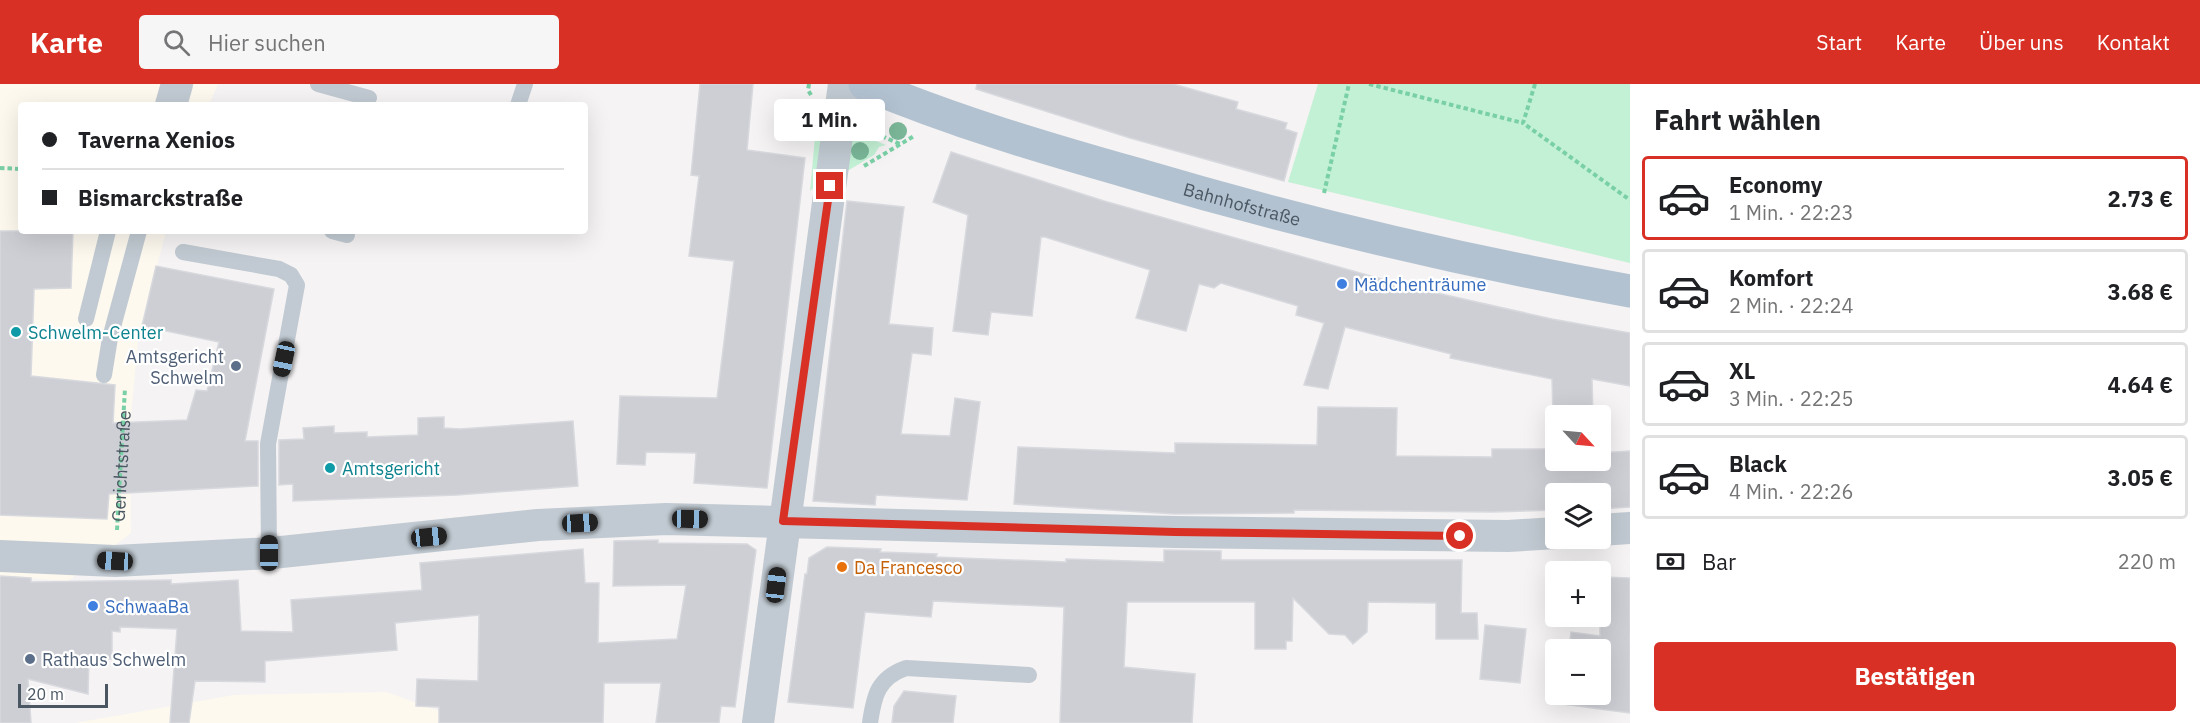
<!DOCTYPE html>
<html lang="de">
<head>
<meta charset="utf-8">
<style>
  :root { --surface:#fff; --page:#f6f6f6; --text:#202124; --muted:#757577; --line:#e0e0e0; --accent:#d93025 }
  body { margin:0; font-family:"IBM Plex Sans",sans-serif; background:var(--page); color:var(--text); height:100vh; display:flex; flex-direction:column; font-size:22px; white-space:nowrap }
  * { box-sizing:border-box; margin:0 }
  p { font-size:20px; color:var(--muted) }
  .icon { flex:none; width:33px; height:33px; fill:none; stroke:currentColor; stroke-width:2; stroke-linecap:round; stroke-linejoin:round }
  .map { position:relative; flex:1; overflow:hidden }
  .sheet { display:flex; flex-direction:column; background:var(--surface); width:570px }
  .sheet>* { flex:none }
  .guide { position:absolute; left:18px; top:18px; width:570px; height:132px; border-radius:6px; box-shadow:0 6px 24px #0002; display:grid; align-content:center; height:132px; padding:0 24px; background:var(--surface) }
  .needle { width:39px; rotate:116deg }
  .fabs { position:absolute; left:1545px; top:321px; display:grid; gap:12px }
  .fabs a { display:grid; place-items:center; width:66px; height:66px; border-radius:6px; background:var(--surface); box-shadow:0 6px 24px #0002; font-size:30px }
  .scale { position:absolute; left:18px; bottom:15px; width:90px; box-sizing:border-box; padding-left:6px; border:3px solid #4a5661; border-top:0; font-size:16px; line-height:21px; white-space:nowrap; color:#4a5661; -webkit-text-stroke:4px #fff; paint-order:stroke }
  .end { position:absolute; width:27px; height:27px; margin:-14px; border:8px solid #d93025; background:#fff; box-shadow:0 0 0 3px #fff }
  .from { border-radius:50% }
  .bubble { position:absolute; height:42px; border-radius:6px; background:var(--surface); box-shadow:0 6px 24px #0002; font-size:20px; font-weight:700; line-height:42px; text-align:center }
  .car { position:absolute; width:18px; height:36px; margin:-18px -9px; border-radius:8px; box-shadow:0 0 4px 2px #0007; background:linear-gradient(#222 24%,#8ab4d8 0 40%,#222 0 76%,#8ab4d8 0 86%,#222 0) }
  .guide b { display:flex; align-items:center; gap:21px; height:57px; font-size:22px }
  .guide b+b { border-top:2px solid var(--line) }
  .guide i { width:15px; height:15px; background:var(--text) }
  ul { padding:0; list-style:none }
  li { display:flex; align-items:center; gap:18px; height:84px; margin:0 12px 9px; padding:0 12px; border:3px solid var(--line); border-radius:6px }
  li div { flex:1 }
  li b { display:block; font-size:22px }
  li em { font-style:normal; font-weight:700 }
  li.selected { border-color:var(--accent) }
  li>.icon { width:54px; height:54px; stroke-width:1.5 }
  h2 { padding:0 24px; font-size:27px; line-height:72px }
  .pay { display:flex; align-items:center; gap:15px; height:66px; padding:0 24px; font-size:22px }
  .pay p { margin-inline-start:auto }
  .button { display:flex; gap:12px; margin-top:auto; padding:12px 24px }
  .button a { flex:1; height:69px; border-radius:6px; background:var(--accent); color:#fff; font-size:24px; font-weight:700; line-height:69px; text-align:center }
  header { display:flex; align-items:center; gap:36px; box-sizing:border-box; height:84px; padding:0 30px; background:var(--accent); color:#fff }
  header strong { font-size:28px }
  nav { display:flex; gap:33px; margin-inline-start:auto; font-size:21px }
  .search { width:420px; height:54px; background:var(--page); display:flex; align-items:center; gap:15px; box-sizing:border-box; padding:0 21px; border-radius:6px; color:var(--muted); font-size:22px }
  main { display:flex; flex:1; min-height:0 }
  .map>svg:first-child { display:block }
  .commercial { fill:#fdf9ef }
  .green { fill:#c3f1d5 }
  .building { fill:#cdcfd5; stroke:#d7d9de; stroke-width:1.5 }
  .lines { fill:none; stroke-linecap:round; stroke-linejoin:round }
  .path { stroke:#7ad0a6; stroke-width:4; stroke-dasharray:4.5 3; stroke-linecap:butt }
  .lane { stroke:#c1cad2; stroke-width:16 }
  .street { stroke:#c1cad2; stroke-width:32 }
  .primary { stroke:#b3c2d1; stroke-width:33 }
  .tree { fill:#7bb799 }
  .route { stroke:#d93025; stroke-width:8 }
  .shop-dot { fill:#3f7fe0; stroke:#fff; stroke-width:2 }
  .culture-dot { fill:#0f9aa8; stroke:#fff; stroke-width:2 }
  .service-dot { fill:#5c6f8a; stroke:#fff; stroke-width:2 }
  .food-dot { fill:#e8710a; stroke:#fff; stroke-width:2 }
  .labels { text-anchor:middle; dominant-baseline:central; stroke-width:4.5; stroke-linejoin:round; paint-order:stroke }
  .street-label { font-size:18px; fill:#4a5661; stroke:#fff }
  .shop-label { font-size:18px; fill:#366cbe; stroke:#fff; text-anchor:start }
  .culture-label { font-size:18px; fill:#0d838f; stroke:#fff; text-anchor:start }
  .service-label { font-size:18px; fill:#4e5e75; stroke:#fff; text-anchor:end }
  .food-label { font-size:18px; fill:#c56008; stroke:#fff; text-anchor:start }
</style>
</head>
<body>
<header>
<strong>Karte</strong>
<div class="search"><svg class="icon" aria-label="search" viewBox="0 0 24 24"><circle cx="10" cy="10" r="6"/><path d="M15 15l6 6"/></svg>Hier suchen</div>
<nav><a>Start</a><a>Karte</a><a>Über uns</a><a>Kontakt</a></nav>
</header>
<main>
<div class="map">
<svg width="1630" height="639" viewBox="0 0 1630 639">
  <rect width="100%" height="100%" fill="#f5f3f3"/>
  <g class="commercial">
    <path d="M0 0H218L209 21H21V147H166L138 257 130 343 131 449 68 497 0 492Z"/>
    <path d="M386 608 473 639H75L234 611Z"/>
  </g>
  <g class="green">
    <path d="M1318 0H1630V179L1288 98Z"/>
    <path d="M817 31 828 37 817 101 810 107Z"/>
    <path d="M849 46 886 61 879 63 874 71 844 89Z"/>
  </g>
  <g class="building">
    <path d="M700 0H753L747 66 805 74 767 404 694 399 696 369 646 368 645 381 617 380 620 312 717 314 734 177 689 172 699 92 691 91Z"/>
    <path d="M977 0H1173L1238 18 1236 25 1287 39 1285 45 1297 49 1284 97 1130 54 976 5Z"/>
    <path d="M951 68 1104 117 1410 203 1552 235 1630 249V302L1592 295 1593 332H1556V376H1600V369L1630 367V423L1600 425V410H1556V426L1492 428 1294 426V429L1175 430 1014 420 1018 363 1175 369V359L1317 361 1318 323 1397 324 1396 372 1492 373V365H1554L1552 295 1450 274 1451 270 1345 243 1328 305 1304 301 1324 239 1296 231 1298 222 1221 199 1214 204 1199 200 1186 247 1136 234 1150 186 1045 153H1041L1032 232 991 228 988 251 953 247 968 131 933 118Z"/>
    <path d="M847 117 904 123 889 240 933 244 931 271 912 269 901 350 950 352 955 314 980 318 967 416 876 411 875 421 813 417Z"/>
    <path d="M0 147H73L71 204 34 205 31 292 115 301 113 339 187 336 196 306 207 307 219 258 142 242 156 182 274 205 245 357H258V402L109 410 107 435 0 431Z"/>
    <path d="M444 333V344L460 345 573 337 578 402 457 411 293 417V400L279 401V356L304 355 303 344 334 342V349L367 348V353L418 351V334Z"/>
    <path d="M658 456V459L747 460 756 466 735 623 721 622 719 639H656L661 599H604L603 639H439V623L416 622 417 595 478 597 479 531 395 539 397 566 265 577V598L195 597 189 639H170L177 545 120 543V548L112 547V575H89L88 610 28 595 31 639H0V492L31 494V498L171 496V500L238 496 241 547 293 548 291 516 422 506 420 479 583 465 585 499H599L598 559 677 555 686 501 613 502 614 457Z"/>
    <path d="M827 463 881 465 880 468 937 470 936 473 1066 478V475L1164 478V466L1221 467V476H1462L1461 529H1477L1478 555H1436V519L1368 518 1367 548 1353 560 1345 551 1329 550 1293 514 1292 557H1286V565H1255V518H1127L1124 583 1195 590 1192 639H1060L1064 523 933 517 931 533 865 528 853 624 788 618 805 490H807L809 474Z"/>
    <path d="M1600 493 1630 494V629L1563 620 1564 610H1600V566H1569L1571 548 1600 552Z"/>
    <path d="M1485 541 1526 545 1520 599 1480 595Z"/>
    <path d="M904 607 956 612 953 639H892L894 622Z"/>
  </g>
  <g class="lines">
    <g class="path">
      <path d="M809 0 808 6 811 11"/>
      <path d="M1369 0 1523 39"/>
      <path d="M1535 0 1523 39 1630 116"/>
      <path d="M868 46 900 60"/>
      <path d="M864 82 914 52"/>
      <path d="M0 84 21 85"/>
      <path d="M1324 109 1349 0"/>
      <path id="s1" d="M117 446 125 304"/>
    </g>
    <g class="lane">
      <path d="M318 0 369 14"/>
      <path d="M518 21 525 0"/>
      <path d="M332 147 347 151"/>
      <path d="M183 168 279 185 291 191 297 201 268 360 269 469"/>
      <path d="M86 235 108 147"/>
      <path d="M104 291 110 254 139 147"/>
      <path d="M870 639C874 611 878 594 906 584L1029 591"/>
    </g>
    <g class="street">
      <path d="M171 21 177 0"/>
      <path d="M1600 446 1630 444"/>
      <path d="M0 472 115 477 272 469 538 441 666 435 1175 448 1508 452 1556 449"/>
      <path d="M758 639 844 0"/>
    </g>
    <path class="primary" id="s2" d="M865 0C953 37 1044 64 1136 90 1298 138 1463 177 1630 207"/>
  </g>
  <g class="tree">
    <circle cx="898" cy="47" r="9"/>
    <circle cx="860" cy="67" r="9"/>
  </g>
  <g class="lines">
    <path class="route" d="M830 102 783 437 1175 448 1460 452"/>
  </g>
  <g class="shop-dot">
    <circle cx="1342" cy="200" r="6"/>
    <circle cx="93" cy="522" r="6"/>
  </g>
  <g class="culture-dot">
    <circle cx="16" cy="248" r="6"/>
    <circle cx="330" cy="384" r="6"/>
  </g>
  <g class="service-dot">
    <circle cx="236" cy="282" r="6"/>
    <circle cx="30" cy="575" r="6"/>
  </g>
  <circle class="food-dot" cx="842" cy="483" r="6"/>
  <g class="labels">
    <g class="street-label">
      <text stroke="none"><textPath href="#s2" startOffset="396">Bahnhofstraße</textPath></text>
      <text stroke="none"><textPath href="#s1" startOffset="64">Gerichtstraße</textPath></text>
    </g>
    <g class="shop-label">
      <text x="1354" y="200">Mädchenträume</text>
      <text x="105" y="522">SchwaaBa</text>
    </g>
    <g class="culture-label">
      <text x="28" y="248">Schwelm-Center</text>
      <text x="342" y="384">Amtsgericht</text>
    </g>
    <g class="service-label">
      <text x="224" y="272">Amtsgericht<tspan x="224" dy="21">Schwelm</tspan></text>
      <text x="42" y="575" text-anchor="start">Rathaus Schwelm</text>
    </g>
    <g class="food-label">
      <text x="854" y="483">Da Francesco</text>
    </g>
  </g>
</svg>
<div class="fabs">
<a><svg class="needle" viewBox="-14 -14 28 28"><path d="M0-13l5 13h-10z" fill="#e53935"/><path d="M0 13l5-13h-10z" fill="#757577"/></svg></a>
<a><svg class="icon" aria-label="layers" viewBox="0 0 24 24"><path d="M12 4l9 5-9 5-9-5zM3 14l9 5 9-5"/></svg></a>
<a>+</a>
<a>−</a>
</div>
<div class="scale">20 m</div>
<i class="end from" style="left:1460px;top:452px"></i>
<i class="end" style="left:830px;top:102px"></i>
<div class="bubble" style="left:774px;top:15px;width:111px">1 Min.</div>
<i class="car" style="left:284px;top:275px;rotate:192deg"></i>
<i class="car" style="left:690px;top:435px;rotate:91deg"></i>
<i class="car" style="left:580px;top:439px;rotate:87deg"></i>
<i class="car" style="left:429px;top:453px;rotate:84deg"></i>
<i class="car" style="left:269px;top:469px;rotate:0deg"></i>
<i class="car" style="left:115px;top:477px;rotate:273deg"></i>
<i class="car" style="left:776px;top:501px;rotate:7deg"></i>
<div class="guide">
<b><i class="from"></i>Taverna Xenios</b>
<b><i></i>Bismarckstraße</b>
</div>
</div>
<section class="sheet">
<h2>Fahrt wählen</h2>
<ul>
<li class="selected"><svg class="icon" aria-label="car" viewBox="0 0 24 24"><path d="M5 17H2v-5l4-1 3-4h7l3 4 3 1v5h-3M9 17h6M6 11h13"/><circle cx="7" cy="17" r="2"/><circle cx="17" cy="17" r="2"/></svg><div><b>Economy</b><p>1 Min. · 22:23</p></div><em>2.73 €</em></li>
<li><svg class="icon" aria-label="car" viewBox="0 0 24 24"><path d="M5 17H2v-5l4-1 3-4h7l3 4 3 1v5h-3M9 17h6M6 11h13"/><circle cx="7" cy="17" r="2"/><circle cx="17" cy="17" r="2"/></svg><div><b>Komfort</b><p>2 Min. · 22:24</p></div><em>3.68 €</em></li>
<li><svg class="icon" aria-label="car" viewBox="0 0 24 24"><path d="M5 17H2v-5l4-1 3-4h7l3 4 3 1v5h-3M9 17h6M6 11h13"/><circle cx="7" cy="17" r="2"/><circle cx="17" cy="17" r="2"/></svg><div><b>XL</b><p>3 Min. · 22:25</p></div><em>4.64 €</em></li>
<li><svg class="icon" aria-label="car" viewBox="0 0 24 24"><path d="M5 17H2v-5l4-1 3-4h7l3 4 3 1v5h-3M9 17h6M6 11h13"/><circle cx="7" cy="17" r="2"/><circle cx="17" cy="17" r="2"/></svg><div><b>Black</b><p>4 Min. · 22:26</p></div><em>3.05 €</em></li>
</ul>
<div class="pay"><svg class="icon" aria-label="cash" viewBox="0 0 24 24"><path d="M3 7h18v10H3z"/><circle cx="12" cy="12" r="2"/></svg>Bar<p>220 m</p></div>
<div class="button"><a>Bestätigen</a></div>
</section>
</main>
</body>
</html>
